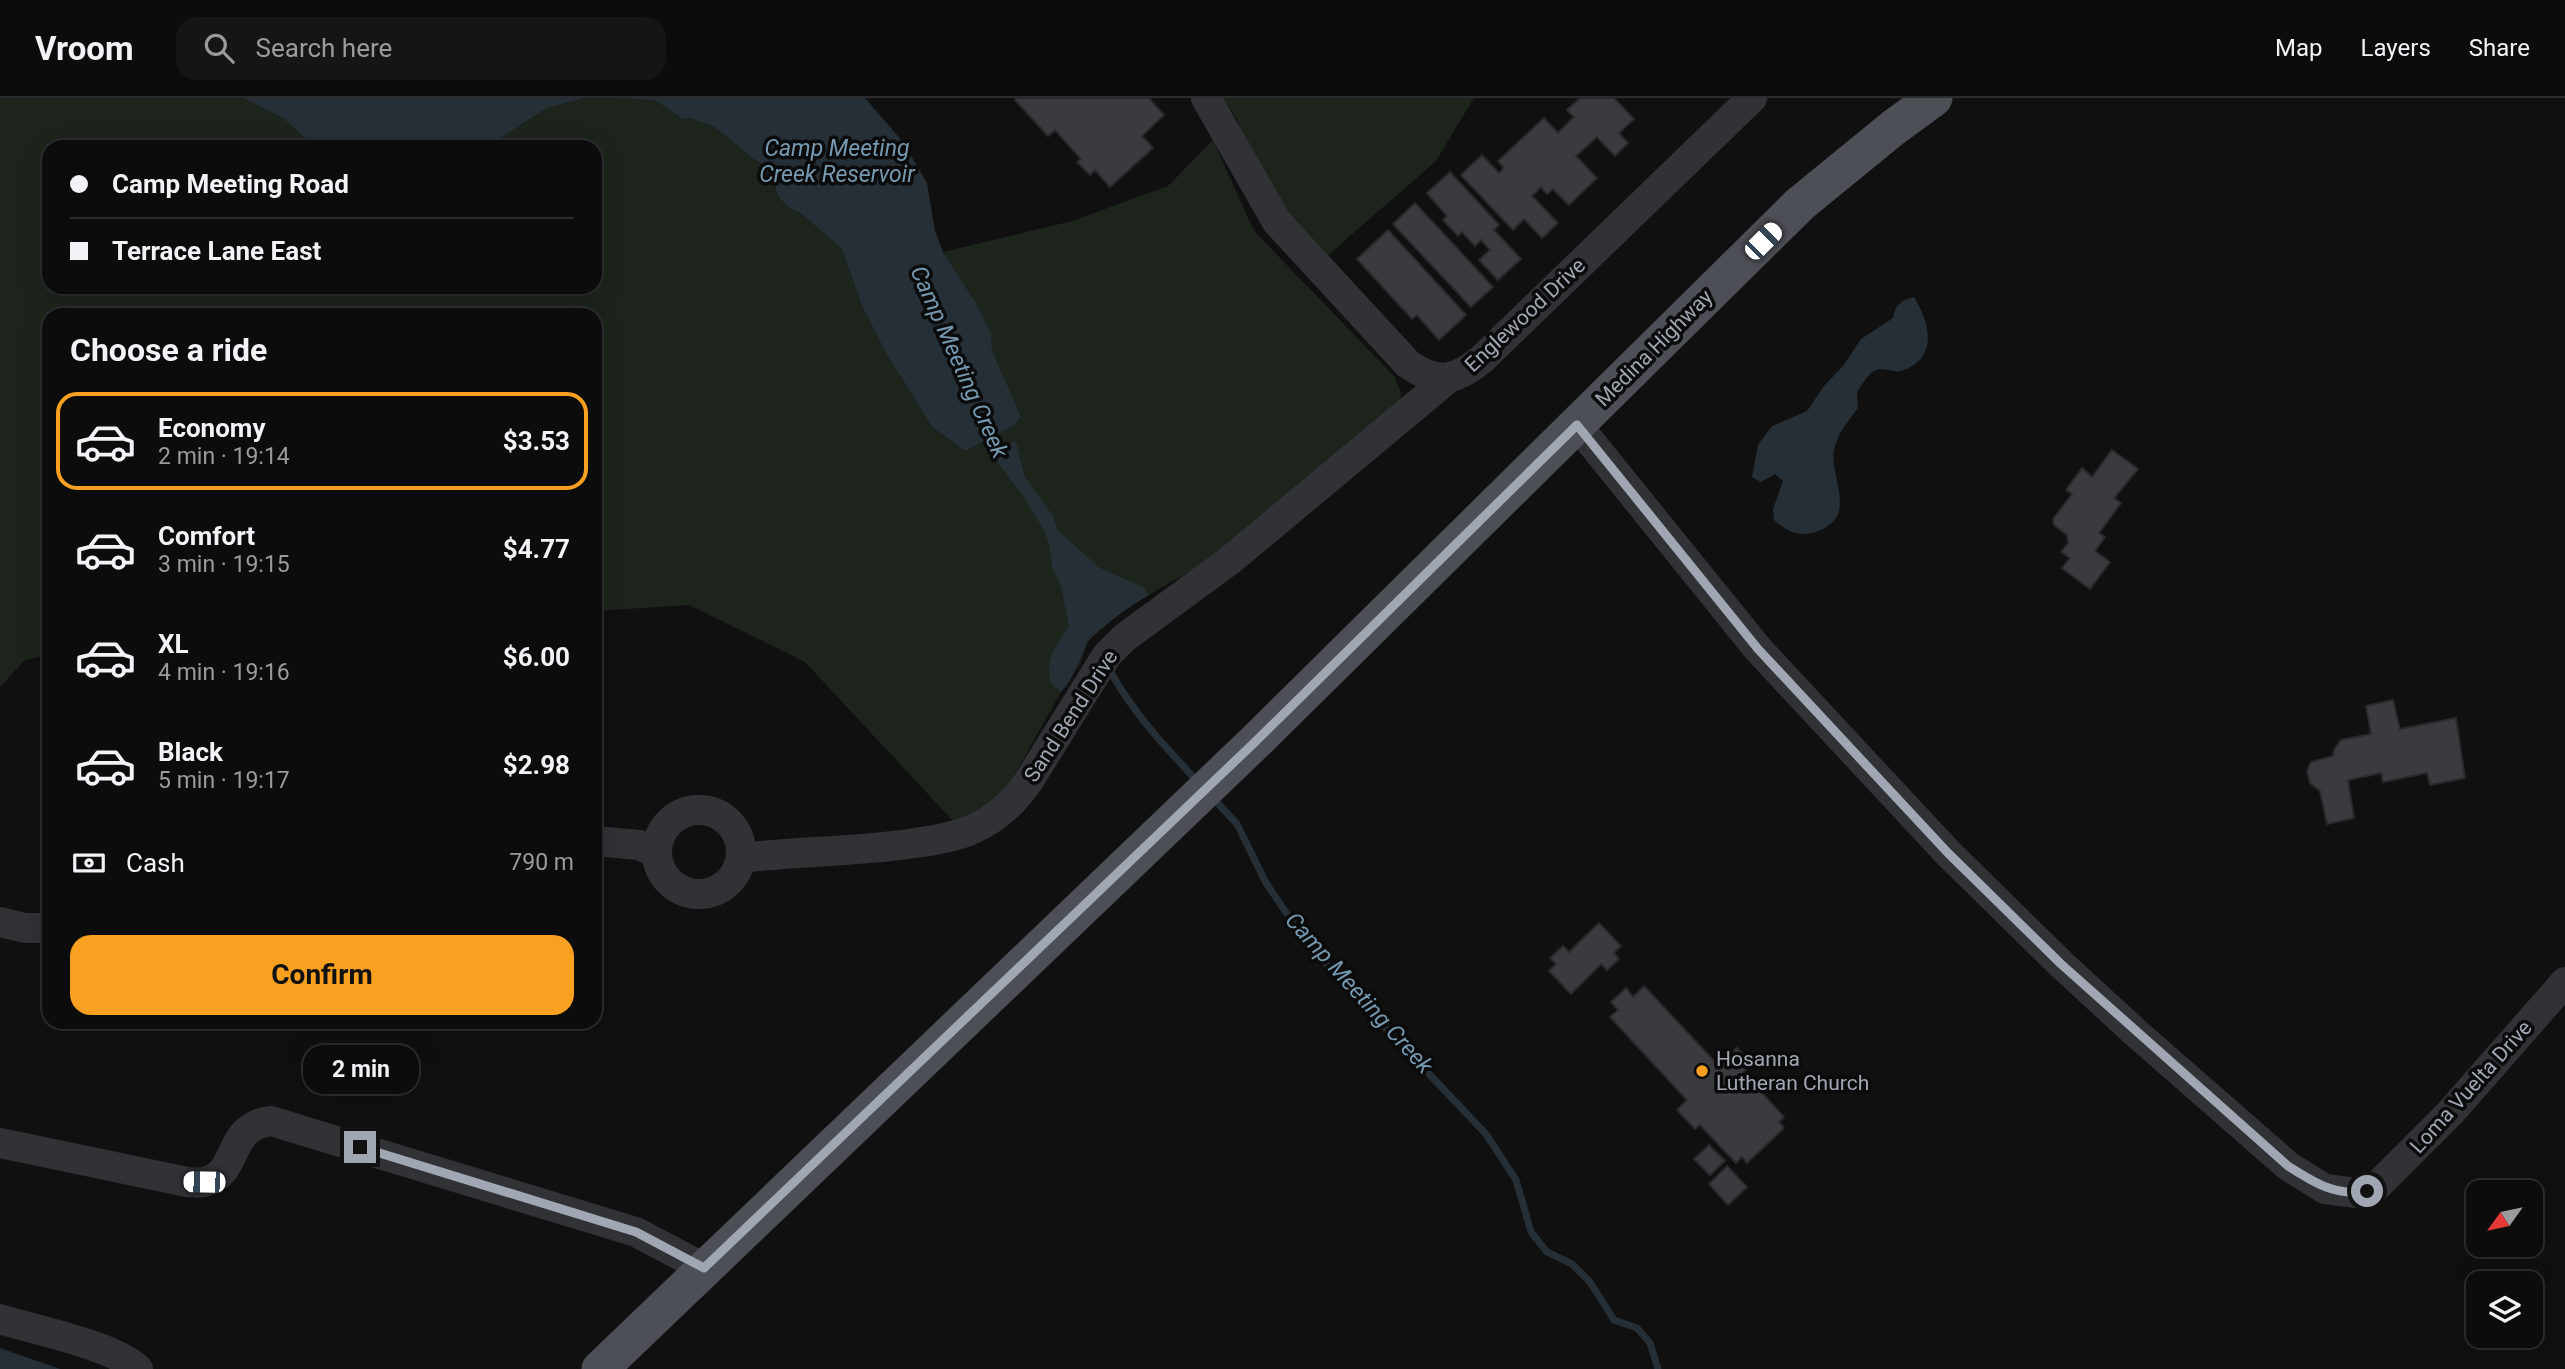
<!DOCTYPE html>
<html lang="en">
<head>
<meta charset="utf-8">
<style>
  :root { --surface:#0c0c0d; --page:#151516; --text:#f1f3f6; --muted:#9a9b9d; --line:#2c2c2e; --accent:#f9a020 }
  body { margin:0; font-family:Roboto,sans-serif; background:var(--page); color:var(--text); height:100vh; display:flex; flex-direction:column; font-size:26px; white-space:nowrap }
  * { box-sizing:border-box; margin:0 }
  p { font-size:23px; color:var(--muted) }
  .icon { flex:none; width:38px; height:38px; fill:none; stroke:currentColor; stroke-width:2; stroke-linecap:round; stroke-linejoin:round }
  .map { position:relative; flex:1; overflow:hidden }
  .drawer { position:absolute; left:42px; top:210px; width:560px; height:721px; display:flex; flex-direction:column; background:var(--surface); border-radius:21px; box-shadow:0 7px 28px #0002,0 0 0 2px var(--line) }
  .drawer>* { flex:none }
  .banner { position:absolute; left:42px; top:42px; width:560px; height:154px; border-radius:21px; box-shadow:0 7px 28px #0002,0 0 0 2px var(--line); display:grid; align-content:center; height:154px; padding:0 28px; background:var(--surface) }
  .needle { width:46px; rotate:237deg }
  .fabs { position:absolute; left:2466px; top:1082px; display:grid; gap:14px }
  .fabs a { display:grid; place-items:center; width:77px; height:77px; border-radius:14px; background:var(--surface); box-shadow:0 7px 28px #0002,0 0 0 2px var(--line); font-size:35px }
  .end { position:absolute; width:32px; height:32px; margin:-16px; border:9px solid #a0a7b3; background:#111; box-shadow:0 0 0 4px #111 }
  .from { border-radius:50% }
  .bubble { position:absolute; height:49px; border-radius:21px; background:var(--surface); box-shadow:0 7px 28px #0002,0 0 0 2px var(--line); font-size:23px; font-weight:700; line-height:49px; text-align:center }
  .car { position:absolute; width:21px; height:42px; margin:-21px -10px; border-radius:9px; box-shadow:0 0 5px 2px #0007; background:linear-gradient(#fff 24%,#345 0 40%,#fff 0 76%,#345 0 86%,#fff 0) }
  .banner b { display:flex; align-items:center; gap:24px; height:66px; font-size:26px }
  .banner b+b { border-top:2px solid var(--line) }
  .banner i { width:18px; height:18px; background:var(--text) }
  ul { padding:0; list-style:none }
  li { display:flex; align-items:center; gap:21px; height:98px; margin:0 14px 10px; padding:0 14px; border:4px solid transparent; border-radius:21px }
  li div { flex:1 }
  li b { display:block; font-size:26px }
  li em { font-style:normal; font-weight:700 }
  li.on { border-color:var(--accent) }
  li>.icon { width:63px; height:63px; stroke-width:1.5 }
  h2 { padding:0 28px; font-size:32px; line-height:84px }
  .pay { display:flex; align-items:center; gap:18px; height:77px; padding:0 28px; font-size:26px }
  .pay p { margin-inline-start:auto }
  .primary-button { display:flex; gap:14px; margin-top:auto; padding:14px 28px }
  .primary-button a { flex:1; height:80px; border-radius:21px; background:var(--accent); color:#111; font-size:28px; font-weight:700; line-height:80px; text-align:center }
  header { display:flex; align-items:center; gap:42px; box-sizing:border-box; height:98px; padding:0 35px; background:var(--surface); border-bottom:2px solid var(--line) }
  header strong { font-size:33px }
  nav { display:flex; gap:38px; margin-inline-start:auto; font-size:24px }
  .search { width:490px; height:63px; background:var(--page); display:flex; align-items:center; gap:18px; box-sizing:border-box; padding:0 24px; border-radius:21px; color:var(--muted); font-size:26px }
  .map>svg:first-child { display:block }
  .green { fill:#1c241c }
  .water { fill:#262f35 }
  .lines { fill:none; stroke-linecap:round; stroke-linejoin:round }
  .stream { stroke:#262f35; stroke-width:7 }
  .building { fill:#3a3b3f; stroke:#2a2a2d; stroke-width:2 }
  .minor { stroke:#313236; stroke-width:30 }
  .major { stroke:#4d4f56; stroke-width:37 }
  .route { stroke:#a0a7b3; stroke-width:9 }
  .poi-dot { fill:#f9a020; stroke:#0b0b0c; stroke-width:2.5 }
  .labels { text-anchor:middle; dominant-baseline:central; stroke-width:7; stroke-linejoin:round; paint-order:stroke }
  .street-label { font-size:21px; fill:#a0a7b3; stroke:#0b0b0c }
  .poi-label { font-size:21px; fill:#a0a7b3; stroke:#0b0b0c; text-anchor:start }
  .water-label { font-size:23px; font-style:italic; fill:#7599b0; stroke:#0b0b0c }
</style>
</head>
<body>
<header>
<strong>Vroom</strong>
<div class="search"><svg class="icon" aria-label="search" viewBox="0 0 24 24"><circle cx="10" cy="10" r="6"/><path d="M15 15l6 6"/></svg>Search here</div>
<nav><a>Map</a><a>Layers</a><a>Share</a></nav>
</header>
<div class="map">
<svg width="2565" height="1271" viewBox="0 0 2565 1271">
  <rect width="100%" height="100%" fill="#101011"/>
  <g class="green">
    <path d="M0 0H243L283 20 315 49H49V189H595V49H487L547 10 585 0 637 1 656 3 683 21 689 20 713 28 754 59 775 85 776 94 780 101 790 111 799 114 842 151 862 208 886 255 932 329 965 353 1014 328 1021 319 992 252 991 235 976 205 943 154 1072 123 1168 88 1213 42 1254 133 1394 278 1401 295 1400 307 1220 456 1126 510 1088 543 1080 566 1061 594 1002 699 991 708 954 724 805 564 689 507 595 513V217H49V557L25 562 0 589Z"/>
    <path d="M1223 0H1474L1436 63 1326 159 1264 89 1237 21Z"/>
  </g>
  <g class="water">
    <path d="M243 0H865L903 44 927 85 935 133 943 154 976 205 991 235 992 252 1021 319 1014 328 965 353 932 329 886 255 862 208 842 151 799 114 790 111 780 101 776 94 775 85 762 67 713 28 689 20 683 21 656 3 637 1 585 0 547 10 487 49H315L283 20Z"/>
    <path d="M1914 199C1930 225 1939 261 1901 273 1892 275 1883 268 1874 273 1867 277 1862 287 1857 294L1858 310C1849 322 1837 336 1834 352 1829 379 1859 418 1818 433 1799 440 1788 434 1774 422L1773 411 1783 383 1775 376 1761 384 1752 379 1758 347 1772 328 1807 313 1824 288 1843 268 1861 241 1893 220C1895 207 1901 202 1914 199Z"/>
    <path d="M1016 343 1024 377 1053 418 1057 432 1100 470 1143 489 1149 497C1135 505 1094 533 1087 545 1078 562 1075 580 1061 594L1051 586C1045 557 1055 551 1069 528L1061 488 1052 469 1050 450 1045 434 1026 402 998 365 994 353Z"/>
    <path d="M0 1250 60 1271H0Z"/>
  </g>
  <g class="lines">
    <g class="stream">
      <path d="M988 333 1001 361"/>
      <path d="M1109 571C1133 615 1165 649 1199 685"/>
      <path d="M1212 699 1237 726 1266 785 1300 835 1340 882 1486 1036 1516 1082 1531 1134 1547 1154 1572 1166 1590 1184 1614 1222 1637 1230 1650 1245 1658 1271"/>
    </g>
  </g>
  <g class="building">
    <path d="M1017 0H1149L1164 17 1142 38 1153 50 1110 89 1095 72 1090 77 1077 64 1081 61 1055 32 1048 38 1015 2Z"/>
    <path d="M1580 0H1614L1634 21 1619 35 1628 45 1615 58 1597 39 1576 58 1597 80 1569 107 1553 91 1547 96 1541 89 1532 98 1558 125 1542 140 1524 121 1513 132 1461 77 1482 57 1499 75 1504 70 1498 63 1544 20 1558 35 1574 19 1567 12Z"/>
    <path d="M1450 74 1499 127 1494 132 1521 161 1498 182 1479 162 1490 152 1481 142 1475 148 1462 134 1458 138 1443 122 1447 118 1427 95Z"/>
    <path d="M1415 105 1493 189 1471 209 1393 126Z"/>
    <path d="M1388 132 1466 217 1439 242 1417 217 1412 221 1357 161Z"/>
    <path d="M2112 352 2138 371 2114 400 2121 405 2099 435 2105 439 2095 453 2110 464 2090 491 2062 470 2070 460 2061 454 2068 445 2067 437 2054 427 2053 421 2072 396 2066 392 2082 370 2092 379Z"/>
    <path d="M2393 602 2400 631 2456 620 2465 680 2430 687 2427 675 2383 684 2381 675 2348 682 2354 720 2327 726 2320 693 2310 685 2307 673 2311 664 2333 658 2334 652 2341 642 2371 636 2366 608Z"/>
    <path d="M1599 825 1621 848 1614 855 1619 861 1607 872 1601 866 1571 896 1549 873 1556 866 1550 860 1563 848 1569 854Z"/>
    <path d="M1644 888 1718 967 1737 950 1752 966 1738 980 1745 988 1751 983 1784 1019 1779 1024 1784 1030 1747 1065 1742 1059 1736 1065 1700 1027 1695 1031 1677 1012 1687 1002 1610 919 1618 912 1611 904 1626 890 1633 899Z"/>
    <path d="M1709 1047 1725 1063 1710 1077 1694 1061Z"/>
    <path d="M1727 1068 1747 1089 1728 1107 1709 1086Z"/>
  </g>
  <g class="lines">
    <g class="minor">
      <path d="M1206 0 1277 124 1408 266C1438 287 1455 283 1482 261L1752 0"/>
      <path d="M1577 327 1758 551 1948 755 2061 866 2136 935 2288 1068 2325 1091 2356 1095 2374 1091 2450 1015 2565 884"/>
      <circle cx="699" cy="754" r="42"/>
      <path d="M595 743 639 747 656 755"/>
      <path d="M741 760C797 753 853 754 908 746 929 743 951 740 971 732 994 722 1014 704 1028 684L1107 557 1124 540 1229 463 1450 279"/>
      <path d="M0 824 25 830H49"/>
      <path d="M0 1045 187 1084C192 1084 199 1085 204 1084 240 1077 225 1028 271 1023L636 1134 704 1170"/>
      <path d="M0 1221C35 1232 112 1247 138 1271"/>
    </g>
    <path class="major" d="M600 1271 1255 644 1800 106 1893 30 1934 0"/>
  </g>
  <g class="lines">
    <path class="route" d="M360 1049 636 1134 704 1170 1255 644 1577 327 1758 551 1948 755 2061 866 2288 1068C2313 1084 2336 1099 2367 1093"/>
  </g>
  <circle class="poi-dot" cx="1702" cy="973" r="7"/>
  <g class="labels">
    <g class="street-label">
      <text transform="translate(1525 217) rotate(-43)">Englewood Drive</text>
      <text transform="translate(1654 250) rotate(-45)">Medina Highway</text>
      <text transform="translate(1071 618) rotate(-57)">Sand Bend Drive</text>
      <text transform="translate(2471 989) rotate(-48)">Loma Vuelta Drive</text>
    </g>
    <g class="poi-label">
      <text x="1716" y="961">Hosanna<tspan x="1716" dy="24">Lutheran Church</tspan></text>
    </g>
    <g class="water-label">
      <text x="837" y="50">Camp Meeting<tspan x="837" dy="26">Creek Reservoir</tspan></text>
      <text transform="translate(959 264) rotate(66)">Camp Meeting Creek</text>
      <text transform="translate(1359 895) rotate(48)">Camp Meeting Creek</text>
    </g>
  </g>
</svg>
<div class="fabs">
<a><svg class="needle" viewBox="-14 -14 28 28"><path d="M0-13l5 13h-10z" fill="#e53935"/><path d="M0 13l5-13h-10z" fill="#9a9b9d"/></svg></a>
<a><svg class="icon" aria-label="layers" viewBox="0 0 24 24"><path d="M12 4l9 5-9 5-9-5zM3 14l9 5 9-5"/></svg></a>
</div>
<i class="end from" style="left:2367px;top:1093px"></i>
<i class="end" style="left:360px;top:1049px"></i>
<div class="bubble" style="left:303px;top:947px;width:116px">2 min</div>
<i class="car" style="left:1763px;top:143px;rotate:45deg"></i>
<i class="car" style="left:204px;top:1084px;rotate:271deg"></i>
<div class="banner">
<b><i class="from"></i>Camp Meeting Road</b>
<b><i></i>Terrace Lane East</b>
</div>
<section class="drawer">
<h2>Choose a ride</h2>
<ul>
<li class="on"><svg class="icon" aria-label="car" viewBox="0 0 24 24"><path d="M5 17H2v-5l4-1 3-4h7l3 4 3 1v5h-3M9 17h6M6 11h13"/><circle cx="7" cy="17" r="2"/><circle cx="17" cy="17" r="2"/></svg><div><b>Economy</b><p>2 min · 19:14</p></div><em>$3.53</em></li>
<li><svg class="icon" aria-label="car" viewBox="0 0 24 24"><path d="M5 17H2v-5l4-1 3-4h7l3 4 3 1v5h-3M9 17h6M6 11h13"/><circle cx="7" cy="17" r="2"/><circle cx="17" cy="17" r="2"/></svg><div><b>Comfort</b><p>3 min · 19:15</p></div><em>$4.77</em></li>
<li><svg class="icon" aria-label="car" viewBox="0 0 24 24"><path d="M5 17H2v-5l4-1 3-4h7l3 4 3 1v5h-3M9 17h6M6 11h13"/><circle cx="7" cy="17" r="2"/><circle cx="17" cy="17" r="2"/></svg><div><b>XL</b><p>4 min · 19:16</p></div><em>$6.00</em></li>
<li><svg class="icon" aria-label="car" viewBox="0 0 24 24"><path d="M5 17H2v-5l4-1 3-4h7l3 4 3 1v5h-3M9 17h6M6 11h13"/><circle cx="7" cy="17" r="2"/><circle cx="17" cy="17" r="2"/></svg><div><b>Black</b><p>5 min · 19:17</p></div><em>$2.98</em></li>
</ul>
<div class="pay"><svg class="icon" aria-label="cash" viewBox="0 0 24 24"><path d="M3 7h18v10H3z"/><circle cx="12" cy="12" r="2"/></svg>Cash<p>790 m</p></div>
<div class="primary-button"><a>Confirm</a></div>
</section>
</div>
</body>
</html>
